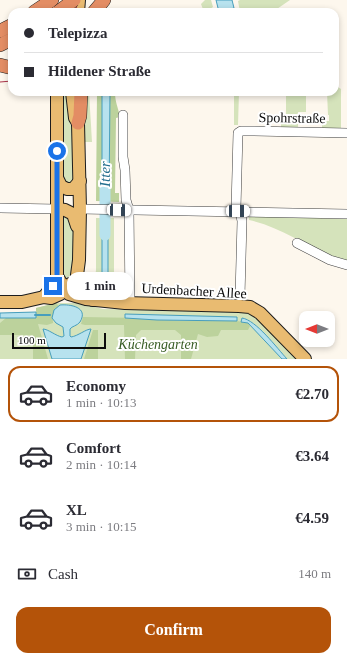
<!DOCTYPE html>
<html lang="en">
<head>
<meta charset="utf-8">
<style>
  :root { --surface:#fff; --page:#f7f7f7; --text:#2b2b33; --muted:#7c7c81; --line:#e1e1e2; --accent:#b45309 }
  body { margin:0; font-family:Georgia,serif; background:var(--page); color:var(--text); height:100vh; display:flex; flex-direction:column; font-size:15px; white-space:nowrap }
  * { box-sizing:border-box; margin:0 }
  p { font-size:13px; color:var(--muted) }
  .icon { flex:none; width:22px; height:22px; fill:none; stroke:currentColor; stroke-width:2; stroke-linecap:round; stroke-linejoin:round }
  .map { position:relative; height:359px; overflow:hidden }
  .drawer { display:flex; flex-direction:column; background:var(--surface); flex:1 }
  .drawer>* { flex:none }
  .hud { position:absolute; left:8px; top:8px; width:331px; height:88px; border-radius:12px; box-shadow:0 2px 6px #0003; display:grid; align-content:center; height:88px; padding:0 16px; background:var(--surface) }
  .needle { width:26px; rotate:270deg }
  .tools { position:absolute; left:299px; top:311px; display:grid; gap:8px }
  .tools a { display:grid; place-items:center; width:36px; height:36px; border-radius:8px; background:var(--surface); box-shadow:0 2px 6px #0003; font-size:20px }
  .scale { position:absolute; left:12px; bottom:10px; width:94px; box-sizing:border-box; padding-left:4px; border:2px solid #0c0c0c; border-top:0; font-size:11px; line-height:14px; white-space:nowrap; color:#0c0c0c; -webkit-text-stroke:3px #fff; paint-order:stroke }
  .end { position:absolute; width:18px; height:18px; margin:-9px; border:5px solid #1a73e8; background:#fff; box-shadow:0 0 0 2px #fff }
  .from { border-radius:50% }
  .bubble { position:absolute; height:28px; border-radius:12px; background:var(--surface); box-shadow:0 2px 6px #0003; font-size:13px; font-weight:700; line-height:28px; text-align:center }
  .car { position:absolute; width:12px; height:24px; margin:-12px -6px; border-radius:5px; box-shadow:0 0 3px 1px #0007; background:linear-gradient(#fff 24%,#345 0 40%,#fff 0 76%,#345 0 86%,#fff 0) }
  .hud b { display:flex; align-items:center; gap:14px; height:38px; font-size:15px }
  .hud b+b { border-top:1px solid var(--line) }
  .hud i { width:10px; height:10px; background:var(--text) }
  ul { padding:7px 0 0; list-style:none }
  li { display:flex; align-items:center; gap:12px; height:56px; margin:0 8px 6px; padding:0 8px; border:2px solid transparent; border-radius:12px }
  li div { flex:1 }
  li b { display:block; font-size:15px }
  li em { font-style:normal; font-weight:700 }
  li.selected { border-color:var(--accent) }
  li>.icon { width:36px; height:36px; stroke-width:1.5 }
  .pay { display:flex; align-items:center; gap:10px; height:44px; padding:0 16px; font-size:15px }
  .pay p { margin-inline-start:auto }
  .cta { display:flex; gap:8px; margin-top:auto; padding:8px 16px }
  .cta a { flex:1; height:46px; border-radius:12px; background:var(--accent); color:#fff; font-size:16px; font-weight:700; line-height:46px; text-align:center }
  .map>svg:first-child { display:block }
  .green { fill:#d5e3bb }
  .forest { fill:#bcd29c }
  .water { fill:#b7e2ee; stroke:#479ebd }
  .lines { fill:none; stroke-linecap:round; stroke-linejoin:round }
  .stream { stroke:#479ebd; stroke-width:2 }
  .river { stroke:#b7e2ee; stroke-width:11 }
  .minor-casing { stroke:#3f3f3f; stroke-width:10 }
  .major-casing { stroke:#1d1d1d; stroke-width:14 }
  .highway-casing { stroke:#1d1d1d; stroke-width:14 }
  .minor { stroke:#fff; stroke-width:9 }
  .major { stroke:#e9bb71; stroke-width:12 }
  .highway { stroke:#e38d64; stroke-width:13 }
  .tram { stroke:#ab344b; stroke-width:1 }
  .highway-bridge-casing { stroke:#1d1d1d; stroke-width:14; stroke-linecap:butt }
  .highway-bridge { stroke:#e38d64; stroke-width:13 }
  .route { stroke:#1a73e8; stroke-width:5 }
  .labels { text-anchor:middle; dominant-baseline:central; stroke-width:4; stroke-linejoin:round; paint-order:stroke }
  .street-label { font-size:14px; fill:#0c0c0c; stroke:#fff }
  .park-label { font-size:14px; font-style:italic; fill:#375c24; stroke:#fff }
  .water-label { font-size:15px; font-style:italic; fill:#246f8f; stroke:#fff }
</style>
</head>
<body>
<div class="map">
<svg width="347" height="359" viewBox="0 0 347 359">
  <rect width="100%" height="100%" fill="#fdf7ed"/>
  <g class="green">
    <path d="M205 0H211L213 7 210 9 211 12H204L201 4Z"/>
    <path d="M240 0H290L274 11V12H240L238 1Z"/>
    <path d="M335 85 341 89V129L322 128V121H329V115H328L327 92H335Z"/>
    <path d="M60 92H69L76 176 72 184 63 183Z"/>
    <path d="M84 92H89L92 142H82Z"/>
    <path d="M234 92H239L238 125H234Z"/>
    <path d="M286 92H306V112H298V114H293V124H298V127H281V121H288V115H286Z"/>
    <path d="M66 214 73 224V270L72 275 66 278 63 276 60 217Z"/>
    <path d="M249 216 347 219V261C312 252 284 227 249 220Z"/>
    <path d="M96 218H114V286H108V221H102V286H94L96 270Z"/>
    <path d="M56 303H78L103 309 245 311 257 317 297 359H0V313L36 312V308Z"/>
  </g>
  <g class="forest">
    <path d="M97 92H115C115 102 118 107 120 117L116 118 115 193H119V202L96 201Z"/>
    <path d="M56 303 59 306C51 310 53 317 53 323L47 325 38 324 48 359H33V335H0V323L6 318H36V308Z"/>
    <path d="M83 317 141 318 184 321H237L248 323 250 326 248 330H221L218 336 207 337 198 334 191 359H181V335L175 330H141L136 335 135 359H125L124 325H85L81 324Z"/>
    <path d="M93 330H98V359H84Z"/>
  </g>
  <g class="water">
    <path d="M216 0H232L234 8 227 10 228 12H215L218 8Z"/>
    <path d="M102 92H110L109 201H102Z"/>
    <rect x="102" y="221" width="6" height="65"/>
    <path d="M60 305C70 304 89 307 80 322 77 326 72 326 70 329V336L71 337C78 336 86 329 91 329L81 359H52L43 329C48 329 56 336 62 337L64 336 63 327 56 323 52 318 54 310Z"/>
    <path d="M36 312V318H0V313Z"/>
    <path d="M125 314 237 317V321L157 320 125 318Z"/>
    <path d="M242 318C256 320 277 348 287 359H282L248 323 241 322Z"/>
  </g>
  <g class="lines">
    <path class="stream" d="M35 315H50"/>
    <path class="river" d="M105 187V235"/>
    <g class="minor-casing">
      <g id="minor">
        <path d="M123 115V157L125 170 126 200 129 210 130 303"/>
        <path d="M0 208 57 209"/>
        <path d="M80 209 347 214"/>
        <path d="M297 243 330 260 347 265"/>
        <path d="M240 296 242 221 241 216 236 208 238 133 241 131H252L347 133"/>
      </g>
    </g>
    <g class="major-casing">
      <g id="major">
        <path d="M78 12 79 0"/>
        <path d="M72 92 75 118 78 123 80 209 79 260 77 275 81 287 93 300"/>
        <path d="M57 178 61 186 67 189H73L80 181"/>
        <path d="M57 209 65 210 73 214 77 226"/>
        <path d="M57 276 65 290 69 294 86 299 125 303 239 306 250 307 260 313 305 359"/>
        <path d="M44 297 54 284 57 276V92"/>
        <path d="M0 302H22L44 297 51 298 60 294 70 284"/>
      </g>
    </g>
    <g class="highway-casing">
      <g id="highway">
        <path d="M34 12 52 0"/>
        <path d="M94 12 104 0"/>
        <path d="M0 31 12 25"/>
        <path d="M0 45 12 39"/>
        <path d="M0 65 12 68"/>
        <path d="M78 123 80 116 81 92"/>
      </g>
    </g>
    <use href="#minor" class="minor"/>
    <use href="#major" class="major"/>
    <use href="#highway" class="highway"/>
    <g class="tram">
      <path d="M70 12 71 0"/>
      <path d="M76 12 77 0"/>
      <path d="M0 82 12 81"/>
    </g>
    <g class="highway-bridge-casing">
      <path id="highway-bridge" d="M58 12 74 0"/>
    </g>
    <use href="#highway-bridge" class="highway-bridge"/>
  </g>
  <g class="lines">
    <path class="route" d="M53 286 57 276V151"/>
  </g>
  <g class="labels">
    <g class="street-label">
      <text transform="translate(292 118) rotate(1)">Spohrstraße</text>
      <text transform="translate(194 291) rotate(3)">Urdenbacher Allee</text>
    </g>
    <g class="park-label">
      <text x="158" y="344">Küchengarten</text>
    </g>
    <g class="water-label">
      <text transform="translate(105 174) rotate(-90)">Itter</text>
    </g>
  </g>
</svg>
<div class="tools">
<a><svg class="needle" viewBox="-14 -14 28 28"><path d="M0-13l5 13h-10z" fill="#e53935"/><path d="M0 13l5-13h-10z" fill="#7c7c81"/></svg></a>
</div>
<div class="scale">100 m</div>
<i class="end from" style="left:57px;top:151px"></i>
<i class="end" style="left:53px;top:286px"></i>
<div class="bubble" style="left:67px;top:272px;width:66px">1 min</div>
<i class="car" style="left:119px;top:210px;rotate:92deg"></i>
<i class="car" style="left:238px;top:211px;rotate:91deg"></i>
<div class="hud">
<b><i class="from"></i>Telepizza</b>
<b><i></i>Hildener Straße</b>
</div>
</div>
<section class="drawer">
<ul>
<li class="selected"><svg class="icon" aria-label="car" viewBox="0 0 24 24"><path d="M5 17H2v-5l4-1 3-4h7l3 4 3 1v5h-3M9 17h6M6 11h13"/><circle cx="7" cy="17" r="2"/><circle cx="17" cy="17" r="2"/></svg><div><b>Economy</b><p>1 min · 10:13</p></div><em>€2.70</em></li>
<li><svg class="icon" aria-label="car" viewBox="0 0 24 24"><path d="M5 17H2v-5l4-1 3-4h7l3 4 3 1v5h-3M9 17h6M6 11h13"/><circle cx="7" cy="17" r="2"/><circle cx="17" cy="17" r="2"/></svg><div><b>Comfort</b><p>2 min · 10:14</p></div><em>€3.64</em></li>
<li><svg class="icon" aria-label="car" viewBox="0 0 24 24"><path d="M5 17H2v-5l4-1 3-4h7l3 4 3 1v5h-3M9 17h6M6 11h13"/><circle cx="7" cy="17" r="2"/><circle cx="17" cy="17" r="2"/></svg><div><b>XL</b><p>3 min · 10:15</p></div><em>€4.59</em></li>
</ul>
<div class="pay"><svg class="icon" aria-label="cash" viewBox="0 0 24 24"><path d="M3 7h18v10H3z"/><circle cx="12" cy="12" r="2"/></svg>Cash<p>140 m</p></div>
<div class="cta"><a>Confirm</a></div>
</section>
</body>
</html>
